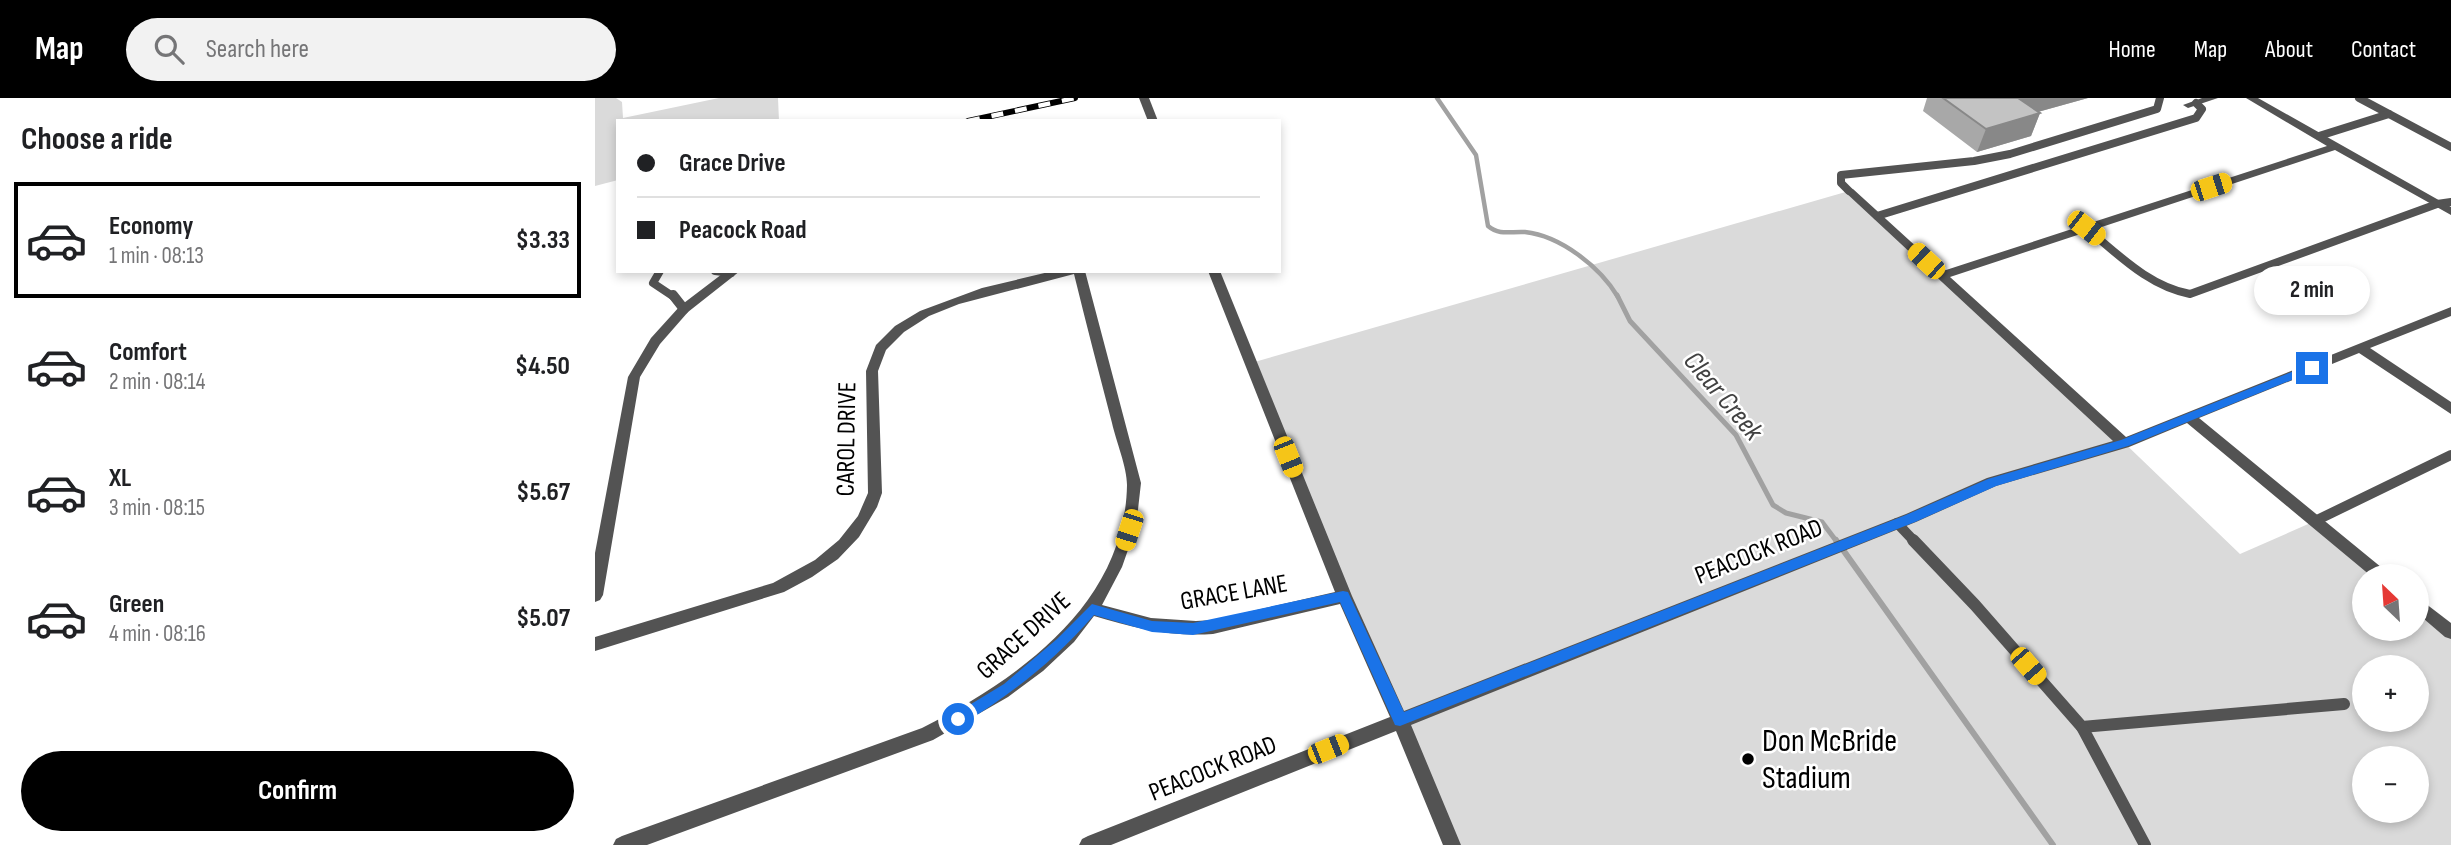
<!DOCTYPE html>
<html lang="en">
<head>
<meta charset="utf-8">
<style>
  :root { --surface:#fff; --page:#f2f2f2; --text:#202124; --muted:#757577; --line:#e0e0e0; --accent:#000 }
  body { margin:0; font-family:"Sofia Sans Condensed",sans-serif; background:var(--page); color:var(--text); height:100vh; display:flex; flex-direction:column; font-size:26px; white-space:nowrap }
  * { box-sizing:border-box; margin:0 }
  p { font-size:23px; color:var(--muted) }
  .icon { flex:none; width:38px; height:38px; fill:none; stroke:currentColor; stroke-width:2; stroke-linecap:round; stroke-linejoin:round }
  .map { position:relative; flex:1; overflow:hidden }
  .drawer { display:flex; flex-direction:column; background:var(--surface); width:595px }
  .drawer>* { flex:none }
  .banner { position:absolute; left:21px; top:21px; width:665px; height:154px; border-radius:0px; box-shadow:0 4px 10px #0003; display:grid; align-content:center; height:154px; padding:0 21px; background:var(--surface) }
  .needle { width:46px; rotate:335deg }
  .tools { position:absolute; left:1757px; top:466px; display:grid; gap:14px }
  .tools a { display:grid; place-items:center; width:77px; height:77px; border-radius:50%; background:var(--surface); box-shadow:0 4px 10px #0003; font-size:35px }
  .end { position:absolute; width:32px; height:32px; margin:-16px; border:9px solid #1a73e8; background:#fff; box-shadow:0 0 0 4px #fff }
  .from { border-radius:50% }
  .bubble { position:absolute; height:49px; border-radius:24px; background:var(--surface); box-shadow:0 4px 10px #0003; font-size:23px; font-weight:700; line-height:49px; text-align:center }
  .car { position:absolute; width:21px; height:42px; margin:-21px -10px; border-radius:9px; box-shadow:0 0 5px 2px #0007; background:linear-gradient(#f5c518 24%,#345 0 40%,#f5c518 0 76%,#345 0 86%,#f5c518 0) }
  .banner b { display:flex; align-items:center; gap:24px; height:66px; font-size:26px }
  .banner b+b { border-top:2px solid var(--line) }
  .banner i { width:18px; height:18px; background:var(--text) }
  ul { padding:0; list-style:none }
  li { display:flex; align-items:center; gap:21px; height:116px; margin:0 14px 10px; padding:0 7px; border:4px solid transparent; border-radius:0px }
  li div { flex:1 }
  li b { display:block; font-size:26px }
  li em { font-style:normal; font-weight:700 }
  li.selected { border-color:var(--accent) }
  li>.icon { width:63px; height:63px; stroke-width:1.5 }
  h2 { padding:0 21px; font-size:32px; line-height:84px }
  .primary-button { display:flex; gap:14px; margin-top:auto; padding:14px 21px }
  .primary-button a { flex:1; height:80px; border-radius:42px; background:var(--accent); color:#fff; font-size:28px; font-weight:700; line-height:80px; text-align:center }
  header { display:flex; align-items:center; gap:42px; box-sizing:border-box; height:98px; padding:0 35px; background:var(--accent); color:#fff }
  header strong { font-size:33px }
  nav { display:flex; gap:38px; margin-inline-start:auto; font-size:24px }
  .search { width:490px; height:63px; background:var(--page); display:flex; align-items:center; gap:18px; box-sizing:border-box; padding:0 24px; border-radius:38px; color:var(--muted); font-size:26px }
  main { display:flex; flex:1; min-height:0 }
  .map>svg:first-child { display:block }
  .green { fill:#dadada; fill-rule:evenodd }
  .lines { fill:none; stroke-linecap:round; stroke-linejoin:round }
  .stream-far2 { stroke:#a1a1a1; stroke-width:4.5 }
  .stream-far1 { stroke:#a1a1a1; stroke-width:5 }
  .stream { stroke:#a1a1a1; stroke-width:6 }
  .service-far2 { stroke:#535353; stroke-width:8 }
  .service-far1 { stroke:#535353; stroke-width:10 }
  .service { stroke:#535353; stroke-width:12 }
  .minor { fill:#535353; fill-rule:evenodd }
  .rail-casing { stroke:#000; stroke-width:6 }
  .rail { stroke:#fff; stroke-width:4.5; stroke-dasharray:12; stroke-linecap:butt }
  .wall { fill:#a8a8a8 }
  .shaded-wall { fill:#888 }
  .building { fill:#c3c3c3; stroke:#888; stroke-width:2 }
  .route { fill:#1a73e8 }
  .poi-dot { fill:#000; stroke:#fff; stroke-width:2.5 }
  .labels { text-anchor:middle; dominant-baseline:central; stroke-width:5; stroke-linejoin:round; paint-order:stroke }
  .street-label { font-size:26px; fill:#000; stroke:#fff }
  .water-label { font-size:28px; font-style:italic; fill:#424242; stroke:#fff }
  .near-poi-label { font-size:32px; fill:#000; stroke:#fff; text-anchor:start }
</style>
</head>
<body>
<header>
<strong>Map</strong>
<div class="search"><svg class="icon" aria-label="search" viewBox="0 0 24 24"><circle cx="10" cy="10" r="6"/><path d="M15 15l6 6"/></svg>Search here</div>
<nav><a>Home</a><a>Map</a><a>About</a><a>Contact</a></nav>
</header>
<main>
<section class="drawer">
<h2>Choose a ride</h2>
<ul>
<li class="selected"><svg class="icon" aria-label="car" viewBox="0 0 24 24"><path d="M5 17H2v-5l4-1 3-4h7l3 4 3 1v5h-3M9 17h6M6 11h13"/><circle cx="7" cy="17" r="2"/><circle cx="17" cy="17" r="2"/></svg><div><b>Economy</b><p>1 min · 08:13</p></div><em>$3.33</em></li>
<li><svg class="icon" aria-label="car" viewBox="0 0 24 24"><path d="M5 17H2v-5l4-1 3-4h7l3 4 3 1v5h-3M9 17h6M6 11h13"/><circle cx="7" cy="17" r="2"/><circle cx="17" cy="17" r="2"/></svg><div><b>Comfort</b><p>2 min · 08:14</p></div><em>$4.50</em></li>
<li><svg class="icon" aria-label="car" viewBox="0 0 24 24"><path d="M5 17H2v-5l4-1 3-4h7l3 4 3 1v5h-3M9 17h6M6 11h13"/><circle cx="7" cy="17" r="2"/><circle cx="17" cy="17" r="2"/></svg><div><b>XL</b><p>3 min · 08:15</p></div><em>$5.67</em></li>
<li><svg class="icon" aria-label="car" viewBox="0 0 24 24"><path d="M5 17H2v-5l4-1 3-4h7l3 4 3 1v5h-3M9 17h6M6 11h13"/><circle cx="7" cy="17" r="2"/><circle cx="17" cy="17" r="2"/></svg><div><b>Green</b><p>4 min · 08:16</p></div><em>$5.07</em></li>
</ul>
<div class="primary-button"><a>Confirm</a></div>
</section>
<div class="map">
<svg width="1856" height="747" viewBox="0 0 1856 747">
  <rect width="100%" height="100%" fill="#fff"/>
  <g class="green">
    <path d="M0 0H21L27 4 28 20 124 0H183L184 23H23V82L0 88Z"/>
    <path d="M1254 93 1494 311 1645 456 1720 423 1787 478H1769V530H1822V506L1856 534V747H857L656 265ZM1769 569H1822V621H1769ZM1769 660H1822V712H1769Z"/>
  </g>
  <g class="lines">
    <path class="stream-far2" d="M842 0 881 57 893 128C905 138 916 133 930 134 966 138 1005 169 1023 199"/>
    <path class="stream-far1" d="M1022 197 1035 223 1141 337 1178 407 1191 415 1227 424 1242 444"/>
    <path class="stream" d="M1241 442 1458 747"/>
    <g class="service-far2">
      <path d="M1764 0 1856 49"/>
      <path d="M1724 38 1794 16"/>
      <path d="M1254 93 1246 85V77L1379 63 1415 56 1562 11 1565 0"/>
      <path d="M1282 118 1601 20 1607 11 1601 5"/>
      <path d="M1491 130C1523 156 1553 188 1595 196L1842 106 1856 104"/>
      <path d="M65 173 58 185 79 199"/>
      <path d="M120 173 136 175"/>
    </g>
    <g class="service-far1">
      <path d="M78 197 89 211"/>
      <path d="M1720 423 1856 357"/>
      <path d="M1302 425 1320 444"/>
    </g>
    <g class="service">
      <path d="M1318 442 1380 507 1487 629 1749 606"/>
      <path d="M1487 629 1550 747"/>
    </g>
    <g class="minor">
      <path d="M544 0H554L563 23H553Z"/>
      <path d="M1607 0H1623L1593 10 1588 7Z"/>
      <path d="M1651 0H1663L1856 109V117L1740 52 1355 179 1531 339 1856 209V218L1775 250 1856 304V316L1764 255 1604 320 1792 474 1794 478H1776L1592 325 1534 349 1401 388 1321 424 816 627 866 747H848L801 633 516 747H484L487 741 493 738 795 619 745 506 618 536C576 539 539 530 499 518L479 544 448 573 413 599 338 642 52 747H18L21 741 27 738 327 630C423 581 530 507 532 387 532 369 521 343 517 325 504 275 491 225 479 176L364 206 334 218 309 234 291 252 283 273 287 395 282 409 264 439 243 461 217 479 189 494 0 553V539L178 485 220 462 244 442 263 418 273 395 271 273 281 247 300 228 325 213 387 190 458 173H490L546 385 541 429 527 469 507 507 556 520 601 523 618 522 740 494 613 173H625L757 498 809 613 1311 416 1392 380 1518 343 1249 93 1254 90 1258 91 1348 173 1732 48Z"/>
      <path d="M131 173H145L93 214 65 246 45 279 8 497 5 502 0 504V455L33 279 56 240 85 208Z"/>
      <path d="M1822 499 1856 525V541L1850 539 1822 515Z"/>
    </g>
    <g class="rail-casing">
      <path id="rail" d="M373 23 480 0"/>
    </g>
    <use href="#rail" class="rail"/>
  </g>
  <path class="wall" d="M1332 0H1493L1443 14 1445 15 1436 38 1382 54 1328 13Z"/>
  <g class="shaded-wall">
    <path d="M1421 0H1493L1413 22Z"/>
    <path d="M1445 15 1436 38 1382 54 1391 31Z"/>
  </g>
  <path class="building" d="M1348 0H1423L1445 15 1391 31Z"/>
  <path class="route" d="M1717 266 1721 267V272L1533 348 1401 388 1320 424 805 628 800 627 745 504 598 537 557 534 499 517C458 564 420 593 368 626H358L356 621 358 617 409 586 462 541 497 506 557 523 598 525 748 493 753 494 809 614 1311 417 1393 381 1526 342Z"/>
  <circle class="poi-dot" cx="1153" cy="661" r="7"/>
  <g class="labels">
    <g class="street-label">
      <text transform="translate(252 341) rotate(-89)">CAROL DRIVE</text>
      <text transform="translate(1164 454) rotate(-22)">PEACOCK ROAD</text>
      <text transform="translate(639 495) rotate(-10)">GRACE LANE</text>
      <text transform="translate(429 538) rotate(-42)">GRACE DRIVE</text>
      <text transform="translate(618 671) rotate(-22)">PEACOCK ROAD</text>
    </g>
    <g class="water-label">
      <text transform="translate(1128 298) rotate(50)">Clear Creek</text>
    </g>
    <g class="near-poi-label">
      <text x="1167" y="643">Don McBride<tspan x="1167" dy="37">Stadium</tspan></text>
    </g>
  </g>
</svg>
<div class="tools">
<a><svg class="needle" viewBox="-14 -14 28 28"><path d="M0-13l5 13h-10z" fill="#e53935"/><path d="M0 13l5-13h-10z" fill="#757577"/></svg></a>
<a>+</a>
<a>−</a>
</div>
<i class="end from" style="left:363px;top:621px"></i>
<i class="end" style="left:1717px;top:270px"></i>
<div class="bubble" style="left:1659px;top:168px;width:116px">2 min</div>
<i class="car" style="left:1616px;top:89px;rotate:72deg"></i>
<i class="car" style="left:1491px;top:130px;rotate:128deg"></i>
<i class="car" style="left:1331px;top:163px;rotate:313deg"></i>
<i class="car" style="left:693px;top:359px;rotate:158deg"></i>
<i class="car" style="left:534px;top:432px;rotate:198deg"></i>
<i class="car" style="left:1433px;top:568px;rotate:139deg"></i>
<i class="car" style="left:733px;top:651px;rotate:68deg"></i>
<div class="banner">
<b><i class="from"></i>Grace Drive</b>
<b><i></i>Peacock Road</b>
</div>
</div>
</main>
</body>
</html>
